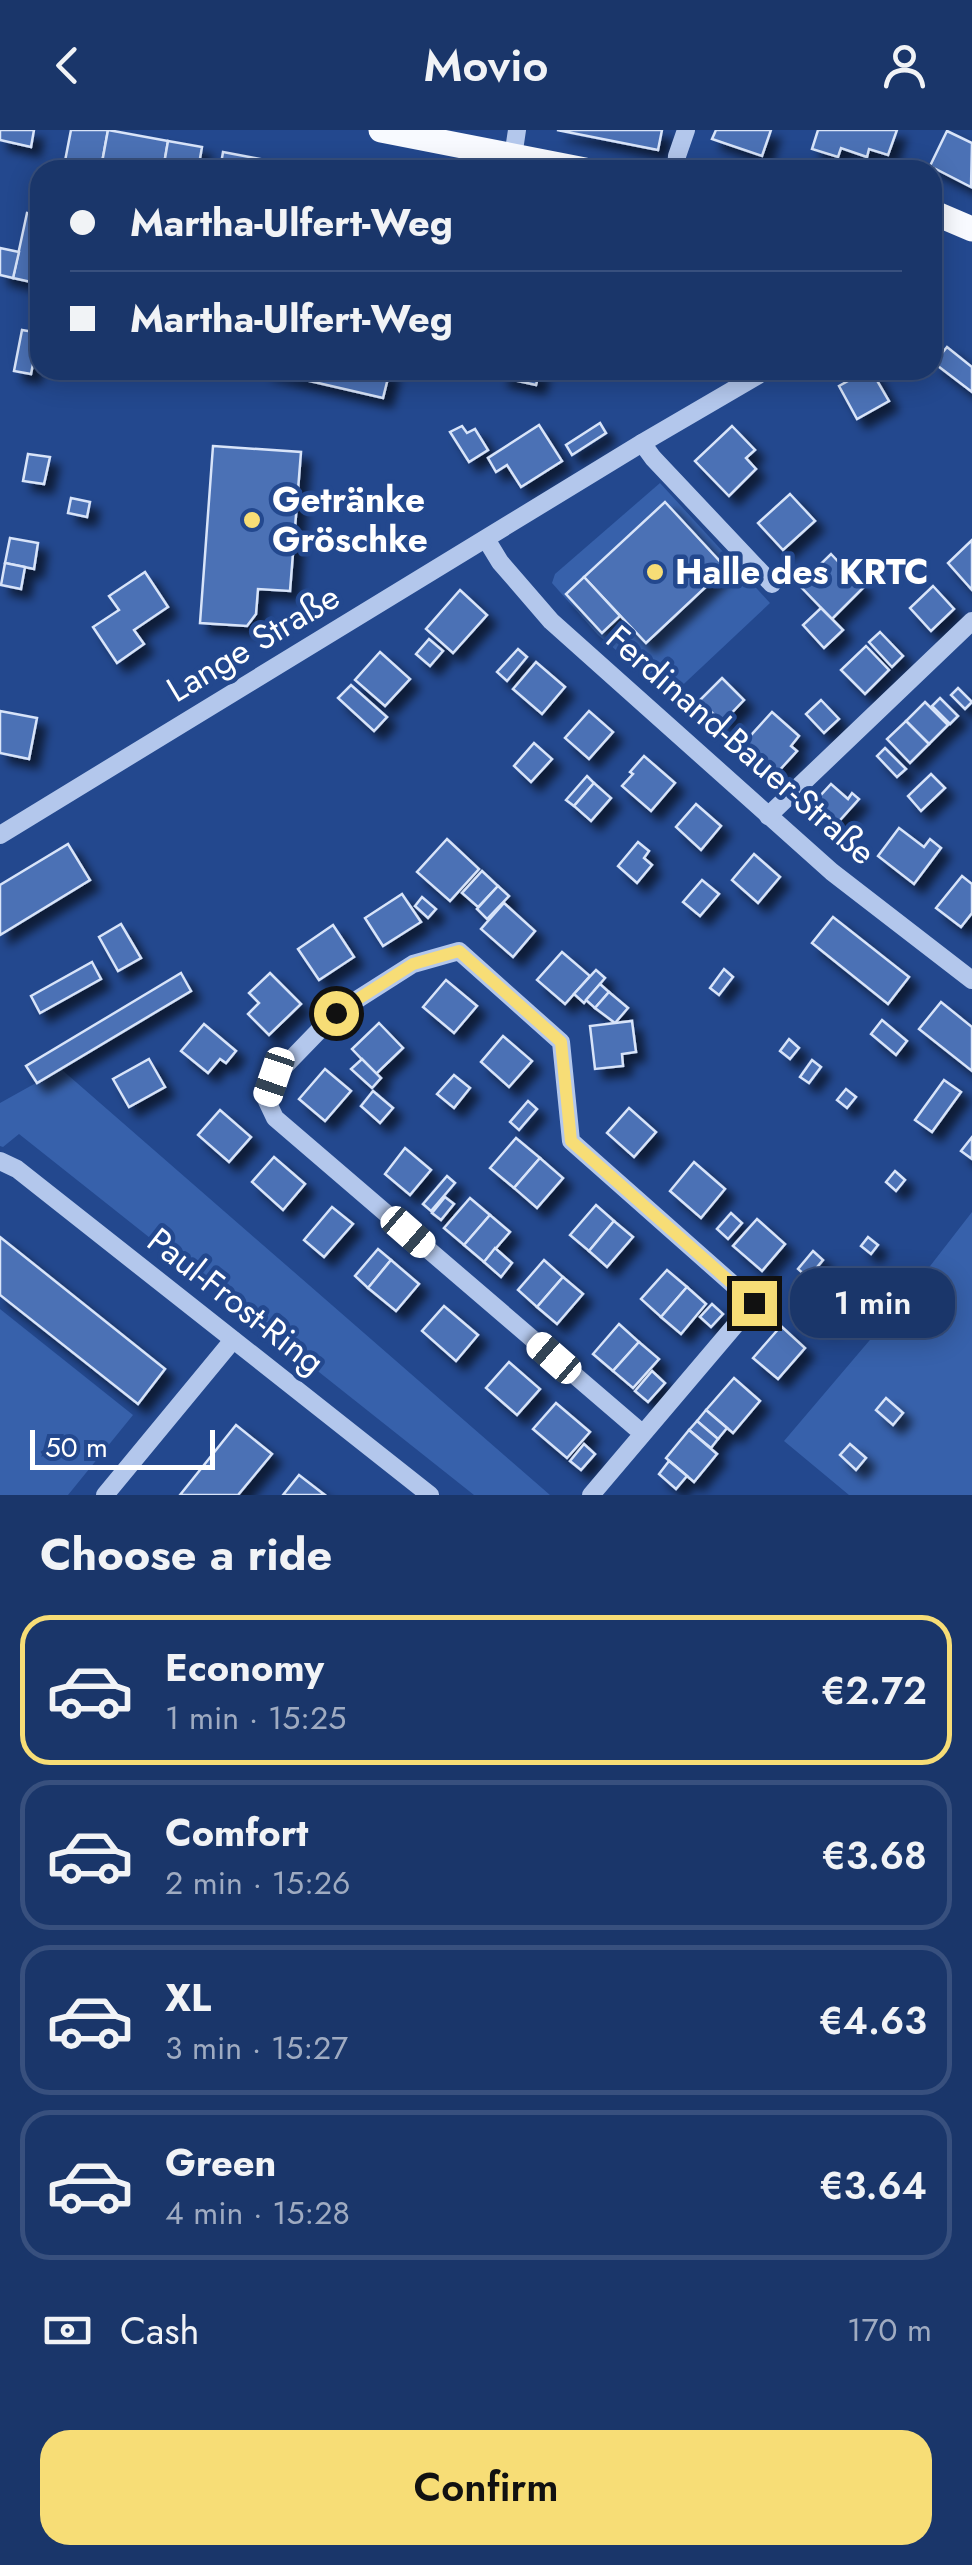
<!DOCTYPE html>
<html lang="en">
<head>
<meta charset="utf-8">
<style>
  :root { --surface:#1a366a; --page:#274172; --text:#f1f3f6; --muted:#9fabc1; --line:#38507e; --accent:#f7dd76 }
  body { margin:0; font-family:Jost,sans-serif; background:var(--page); color:var(--text); height:100vh; display:flex; flex-direction:column; font-size:38px; white-space:nowrap }
  * { box-sizing:border-box; margin:0 }
  p { font-size:32px; color:var(--muted) }
  .icon { flex:none; width:55px; height:55px; fill:none; stroke:currentColor; stroke-width:2; stroke-linecap:round; stroke-linejoin:round }
  .map { position:relative; height:1365px; overflow:hidden }
  .drawer { display:flex; flex-direction:column; background:var(--surface); flex:1 }
  .drawer>* { flex:none }
  .hud { position:absolute; left:30px; top:30px; width:912px; height:220px; border-radius:30px; box-shadow:0 5px 25px #0003,0 0 0 2px var(--line); display:grid; align-content:center; height:220px; padding:0 40px; background:var(--surface) }
  .scale { position:absolute; left:30px; bottom:25px; width:185px; box-sizing:border-box; padding-left:10px; border:5px solid #fff; border-top:0; font-size:28px; line-height:35px; white-space:nowrap; color:#fff; -webkit-text-stroke:8px #23488e; paint-order:stroke }
  .end { position:absolute; width:45px; height:45px; margin:-22px; border:12px solid #f7dd76; background:#111; box-shadow:0 0 0 5px #111 }
  .from { border-radius:50% }
  .bubble { position:absolute; height:70px; border-radius:30px; background:var(--surface); box-shadow:0 5px 25px #0003,0 0 0 2px var(--line); font-size:32px; font-weight:600; line-height:70px; text-align:center }
  .car { position:absolute; width:30px; height:60px; margin:-30px -15px; border-radius:12px; box-shadow:0 0 8px 2px #0007; background:linear-gradient(#fff 24%,#345 0 40%,#fff 0 76%,#345 0 86%,#fff 0) }
  .hud b { display:flex; align-items:center; gap:35px; height:95px; font-size:38px }
  .hud b+b { border-top:2px solid var(--line) }
  .hud i { width:25px; height:25px; background:var(--text) }
  ul { padding:0; list-style:none }
  li { display:flex; align-items:center; gap:30px; height:150px; margin:0 20px 15px; padding:0 20px; border:5px solid var(--line); border-radius:30px }
  li div { flex:1 }
  li b { display:block; font-size:38px }
  li em { font-style:normal; font-weight:600 }
  li.on { border-color:var(--accent) }
  li>.icon { width:90px; height:90px; stroke-width:1.5 }
  h2 { padding:0 40px; font-size:45px; line-height:120px }
  .pay { display:flex; align-items:center; gap:25px; height:110px; padding:0 40px; font-size:38px }
  .pay p { margin-inline-start:auto }
  .primary-button { display:flex; gap:20px; margin-top:auto; padding:20px 40px }
  .primary-button a { flex:1; height:115px; border-radius:30px; background:var(--accent); color:#111; font-size:40px; font-weight:600; line-height:115px; text-align:center }
  header { display:flex; justify-content:space-between; align-items:center; height:130px; padding:0 40px; background:var(--surface); font-size:45px; font-weight:600 }
  .map>svg:first-child { display:block }
  .green { fill:#3761ab }
  .building { fill:#4b71b5; stroke:#d8e4f9; stroke-width:2.5; filter:url(#shadow) }
  .lines { fill:none; stroke-linecap:round; stroke-linejoin:round }
  .minor { stroke:#b3c7ec; stroke-width:18 }
  .major { stroke:#f8faff; stroke-width:25 }
  .route { stroke:#f7dd76; stroke-width:12 }
  .poi-dot { fill:#f7dd76; stroke:#23488e; stroke-width:4 }
  .labels { text-anchor:middle; dominant-baseline:central; stroke-width:9; stroke-linejoin:round; paint-order:stroke }
  .poi-label { font-size:35px; font-weight:bold; fill:#fff; stroke:#23488e; text-anchor:start }
  .street-label { font-size:35px; fill:#fff; stroke:#23488e }
</style>
</head>
<body>
<header><svg class="icon" aria-label="back" viewBox="0 0 24 24"><path d="M15 5l-7 7 7 7"/></svg>Movio<svg class="icon" aria-label="person" viewBox="0 0 24 24"><circle cx="12" cy="8" r="4"/><path d="M4 21q1-7 8-7t8 7"/></svg></header>
<div class="map">
<svg width="972" height="1365" viewBox="0 0 972 1365">
  <defs>
    <filter id="shadow"><feDropShadow dx="9" dy="9" stdDeviation="5" flood-color="#0009"/></filter>
  </defs>
  <rect width="100%" height="100%" fill="#23488e"/>
  <g class="green">
    <path d="M660 353 770 473 671 566 598 505 552 453 555 444Z"/>
    <path d="M61 939 550 1365H474L19 1004 3 1017 0 1016V973Z"/>
    <path d="M972 1082V1365H849L784 1311 903 1171Z"/>
    <path d="M0 1179 133 1285 68 1365H0Z"/>
  </g>
  <g class="building">
    <path d="M0 0H34L31 17 0 10Z"/>
    <path d="M71 0H108L101 38 65 31Z"/>
    <path d="M108 0 168 11 163 40 101 38Z"/>
    <path d="M557 0H662L658 20Z"/>
    <path d="M716 0H771L762 26 712 9Z"/>
    <path d="M818 0H897L888 25 869 19 867 27 841 18 838 27 812 19Z"/>
    <path d="M947 1 972 13 971 57 930 36Z"/>
    <path d="M168 11 202 17 198 40H163Z"/>
    <path d="M223 22 260 29 258 40H220Z"/>
    <path d="M27 83 40 86V154L13 148Z"/>
    <path d="M0 118 19 122 13 148 0 145Z"/>
    <path d="M22 200 40 203V220L36 219 31 244 14 241Z"/>
    <path d="M947 217 972 237V262L934 233Z"/>
    <path d="M262 240H390L383 268Z"/>
    <path d="M501 240H540L536 255 500 247Z"/>
    <path d="M868 240H871L889 271 857 289 839 256Z"/>
    <path d="M600 293 606 303 572 325 566 315Z"/>
    <path d="M539 295 562 331 521 357 507 335 496 342 488 328Z"/>
    <path d="M462 296 467 303 475 299 488 320 469 332 450 302Z"/>
    <path d="M732 296 755 320 746 328 756 339 729 366 695 331Z"/>
    <path d="M213 316 301 322 290 461 258 459 256 484 247 496 200 493Z"/>
    <path d="M28 324 50 327 44 354 23 351Z"/>
    <path d="M790 364 815 391 783 420 758 393Z"/>
    <path d="M71 368 90 372 87 387 68 383Z"/>
    <path d="M665 372 726 438 646 513 584 447Z"/>
    <path d="M10 408 38 413 34 439 5 433Z"/>
    <path d="M972 410V460L948 433Z"/>
    <path d="M831 424 863 458 832 489 799 455Z"/>
    <path d="M5 433 25 437 21 459 1 455Z"/>
    <path d="M145 442 168 477 134 500 144 514 117 533 93 497 119 480 109 466Z"/>
    <path d="M584 447 620 486 602 503 566 464Z"/>
    <path d="M933 456 954 479 931 501 910 478Z"/>
    <path d="M460 460 487 485 453 523 426 499Z"/>
    <path d="M821 478 843 500 824 518 803 495Z"/>
    <path d="M880 502 903 526 892 537 869 512Z"/>
    <path d="M429 509 443 521 430 536 416 524Z"/>
    <path d="M866 516 889 540 865 564 841 540Z"/>
    <path d="M518 519 527 527 507 551 497 542Z"/>
    <path d="M380 522 410 549 385 576 355 550Z"/>
    <path d="M536 532 565 557 542 584 513 559Z"/>
    <path d="M722 548 744 570 722 593 700 570Z"/>
    <path d="M351 555 387 587 374 601 338 568Z"/>
    <path d="M958 558 972 572 965 579 951 565Z"/>
    <path d="M940 568 958 586 950 594 932 576Z"/>
    <path d="M821 570 839 589 824 603 806 584Z"/>
    <path d="M925 572 948 595 929 614 906 591Z"/>
    <path d="M0 581 37 588 29 629 0 623Z"/>
    <path d="M589 581 613 602 589 629 565 608Z"/>
    <path d="M772 582 799 606 791 616 797 621 776 644 743 614Z"/>
    <path d="M906 591 929 614 910 633 887 609Z"/>
    <path d="M534 613 552 629 531 652 514 636Z"/>
    <path d="M885 618 906 639 897 647 877 626Z"/>
    <path d="M644 626 675 653 651 681 622 656 633 644 630 642Z"/>
    <path d="M931 644 945 658 921 681 908 666Z"/>
    <path d="M587 646 594 653 574 676 566 670Z"/>
    <path d="M594 653 611 668 591 691 574 676Z"/>
    <path d="M831 654 848 669 852 663 859 669 832 699 809 678Z"/>
    <path d="M696 674 721 696 701 720 676 697Z"/>
    <path d="M899 698 924 717 930 709 941 718 914 754 878 726Z"/>
    <path d="M447 709 479 739 450 771 417 742Z"/>
    <path d="M638 712 649 721 644 728 652 735 637 753 618 736Z"/>
    <path d="M68 714 90 750 0 805V755Z"/>
    <path d="M754 724 780 747 758 773 732 750Z"/>
    <path d="M482 741 498 756 478 777 462 763Z"/>
    <path d="M962 746 972 754V783L961 797 936 778Z"/>
    <path d="M702 750 719 764 700 786 683 772Z"/>
    <path d="M498 756 509 766 487 789 477 779Z"/>
    <path d="M402 764 421 792 383 816 365 788Z"/>
    <path d="M422 767 436 779 428 788 415 776Z"/>
    <path d="M504 773 535 801 513 827 481 799Z"/>
    <path d="M833 787 909 847 888 874 812 813Z"/>
    <path d="M121 794 141 828 118 841 99 807Z"/>
    <path d="M333 795 354 827 319 850 298 819Z"/>
    <path d="M562 822 590 846 565 874 537 850Z"/>
    <path d="M92 832 101 849 40 883 31 866Z"/>
    <path d="M724 839 733 847 719 865 710 858Z"/>
    <path d="M596 840 605 848 584 873 574 864Z"/>
    <path d="M181 843 191 861 37 953 26 936Z"/>
    <path d="M270 843 301 874 269 905 248 884 259 873 249 863Z"/>
    <path d="M446 850 477 876 454 903 423 877Z"/>
    <path d="M600 854 609 862 595 878 586 870Z"/>
    <path d="M609 862 628 878 615 893 595 878Z"/>
    <path d="M941 872 972 897V941L919 899Z"/>
    <path d="M882 890 907 911 896 925 871 904Z"/>
    <path d="M632 891 636 922 622 924 623 936 595 939 590 896Z"/>
    <path d="M379 893 403 918 376 944 352 919Z"/>
    <path d="M204 894 236 921 226 933 220 929 208 943 181 921Z"/>
    <path d="M503 906 532 931 509 957 481 932Z"/>
    <path d="M789 909 799 918 790 929 780 921Z"/>
    <path d="M149 929 165 957 129 977 113 949Z"/>
    <path d="M362 929 381 948 372 958 351 939Z"/>
    <path d="M812 930 821 937 809 953 800 947Z"/>
    <path d="M325 939 351 961 325 991 299 969Z"/>
    <path d="M454 945 470 958 454 978 437 964Z"/>
    <path d="M944 950 961 962 932 1002 915 990Z"/>
    <path d="M846 959 856 967 847 978 837 970Z"/>
    <path d="M373 961 393 978 380 993 361 976Z"/>
    <path d="M528 971 537 979 519 1000 510 992Z"/>
    <path d="M629 978 656 1002 634 1027 607 1003Z"/>
    <path d="M220 980 251 1007 229 1032 198 1005Z"/>
    <path d="M972 1007V1029L961 1021Z"/>
    <path d="M516 1008 540 1028 514 1058 490 1038Z"/>
    <path d="M405 1018 431 1040 410 1065 385 1044Z"/>
    <path d="M274 1027 305 1054 283 1080 252 1052Z"/>
    <path d="M540 1028 563 1048 537 1078 514 1058Z"/>
    <path d="M694 1032 725 1059 701 1088 670 1061Z"/>
    <path d="M895 1041 905 1050 896 1061 886 1052Z"/>
    <path d="M447 1046 455 1053 431 1081 423 1074Z"/>
    <path d="M445 1067 454 1074 441 1090 432 1083Z"/>
    <path d="M470 1068 490 1085 464 1115 444 1098Z"/>
    <path d="M596 1075 614 1091 589 1121 570 1105Z"/>
    <path d="M332 1077 353 1094 324 1127 304 1110Z"/>
    <path d="M731 1083 742 1093 728 1109 717 1099Z"/>
    <path d="M490 1085 510 1102 484 1132 464 1115Z"/>
    <path d="M757 1089 785 1114 762 1141 733 1116Z"/>
    <path d="M614 1091 633 1107 607 1137 589 1121Z"/>
    <path d="M0 1107 165 1239 138 1274 0 1165Z"/>
    <path d="M868 1107 878 1115 871 1124 861 1116Z"/>
    <path d="M495 1118 512 1133 501 1147 484 1132Z"/>
    <path d="M378 1119 391 1130 368 1158 355 1146Z"/>
    <path d="M813 1121 823 1130 808 1148 798 1139Z"/>
    <path d="M391 1130 419 1154 396 1181 368 1158Z"/>
    <path d="M544 1130 563 1147 537 1177 518 1160Z"/>
    <path d="M667 1140 687 1157 661 1187 641 1169Z"/>
    <path d="M828 1141 854 1163 827 1195 801 1173Z"/>
    <path d="M563 1147 583 1164 557 1194 537 1177Z"/>
    <path d="M687 1157 706 1174 681 1204 661 1187Z"/>
    <path d="M712 1174 723 1184 711 1197 700 1187Z"/>
    <path d="M444 1176 478 1205 456 1231 422 1201Z"/>
    <path d="M619 1194 639 1212 613 1241 593 1224Z"/>
    <path d="M781 1196 805 1218 778 1249 753 1228Z"/>
    <path d="M639 1212 659 1229 633 1258 613 1241Z"/>
    <path d="M509 1232 540 1259 517 1285 486 1258Z"/>
    <path d="M652 1241 665 1253 648 1272 635 1261Z"/>
    <path d="M734 1248 760 1271 733 1303 706 1280Z"/>
    <path d="M886 1268 903 1283 893 1295 876 1280Z"/>
    <path d="M556 1273 590 1302 567 1328 533 1299Z"/>
    <path d="M706 1280 727 1298 718 1309 697 1291Z"/>
    <path d="M697 1291 718 1309 711 1318 689 1300Z"/>
    <path d="M236 1295 272 1324 238 1365H180Z"/>
    <path d="M689 1300 717 1324 694 1352 666 1328Z"/>
    <path d="M584 1314 595 1324 581 1340 570 1331Z"/>
    <path d="M850 1314 866 1328 856 1340 840 1325Z"/>
    <path d="M669 1331 687 1346 676 1359 659 1344Z"/>
    <path d="M299 1345 321 1362 325 1365H283Z"/>
  </g>
  <g class="lines">
    <g class="minor">
      <path d="M513 27 517 0"/>
      <path d="M676 40 677 26 686 0"/>
      <path d="M642 313 653 328 772 454"/>
      <path d="M486 409 500 432 551 491 832 742 972 850"/>
      <path d="M768 686 972 491"/>
      <path d="M0 705 642 313 767 240"/>
      <path d="M0 1031 17 1039 430 1365"/>
      <path d="M105 1365 233 1210"/>
      <path d="M591 1365 754 1173 571 1011 561 912 459 821 413 834 336 883 274 947 266 969 275 988 642 1303"/>
    </g>
    <g class="major">
      <path d="M381 0 585 40"/>
      <path d="M932 82 972 99"/>
    </g>
  </g>
  <g class="lines">
    <path class="route" d="M336 883 413 834 459 821 561 912 571 1011 754 1173"/>
  </g>
  <g class="poi-dot">
    <circle cx="252" cy="390" r="10"/>
    <circle cx="655" cy="442" r="10"/>
  </g>
  <g class="labels">
    <g class="poi-label">
      <text x="272" y="370">Getränke<tspan x="272" dy="40">Gröschke</tspan></text>
      <text x="675" y="442">Halle des KRTC</text>
    </g>
    <g class="street-label">
      <text transform="translate(253 513) rotate(-31)">Lange Straße</text>
      <text transform="translate(741 615) rotate(41)">Ferdinand-Bauer-Straße</text>
      <text transform="translate(236 1171) rotate(38)">Paul-Frost-Ring</text>
    </g>
  </g>
</svg>
<div class="scale">50 m</div>
<i class="end from" style="left:336px;top:883px"></i>
<i class="end" style="left:754px;top:1173px"></i>
<div class="bubble" style="left:790px;top:1138px;width:165px">1 min</div>
<i class="car" style="left:274px;top:947px;rotate:199deg"></i>
<i class="car" style="left:408px;top:1102px;rotate:131deg"></i>
<i class="car" style="left:554px;top:1228px;rotate:311deg"></i>
<div class="hud">
<b><i class="from"></i>Martha-Ulfert-Weg</b>
<b><i></i>Martha-Ulfert-Weg</b>
</div>
</div>
<section class="drawer">
<h2>Choose a ride</h2>
<ul>
<li class="on"><svg class="icon" aria-label="car" viewBox="0 0 24 24"><path d="M5 17H2v-5l4-1 3-4h7l3 4 3 1v5h-3M9 17h6M6 11h13"/><circle cx="7" cy="17" r="2"/><circle cx="17" cy="17" r="2"/></svg><div><b>Economy</b><p>1 min · 15:25</p></div><em>€2.72</em></li>
<li><svg class="icon" aria-label="car" viewBox="0 0 24 24"><path d="M5 17H2v-5l4-1 3-4h7l3 4 3 1v5h-3M9 17h6M6 11h13"/><circle cx="7" cy="17" r="2"/><circle cx="17" cy="17" r="2"/></svg><div><b>Comfort</b><p>2 min · 15:26</p></div><em>€3.68</em></li>
<li><svg class="icon" aria-label="car" viewBox="0 0 24 24"><path d="M5 17H2v-5l4-1 3-4h7l3 4 3 1v5h-3M9 17h6M6 11h13"/><circle cx="7" cy="17" r="2"/><circle cx="17" cy="17" r="2"/></svg><div><b>XL</b><p>3 min · 15:27</p></div><em>€4.63</em></li>
<li><svg class="icon" aria-label="car" viewBox="0 0 24 24"><path d="M5 17H2v-5l4-1 3-4h7l3 4 3 1v5h-3M9 17h6M6 11h13"/><circle cx="7" cy="17" r="2"/><circle cx="17" cy="17" r="2"/></svg><div><b>Green</b><p>4 min · 15:28</p></div><em>€3.64</em></li>
</ul>
<div class="pay"><svg class="icon" aria-label="cash" viewBox="0 0 24 24"><path d="M3 7h18v10H3z"/><circle cx="12" cy="12" r="2"/></svg>Cash<p>170 m</p></div>
<div class="primary-button"><a>Confirm</a></div>
</section>
</body>
</html>
